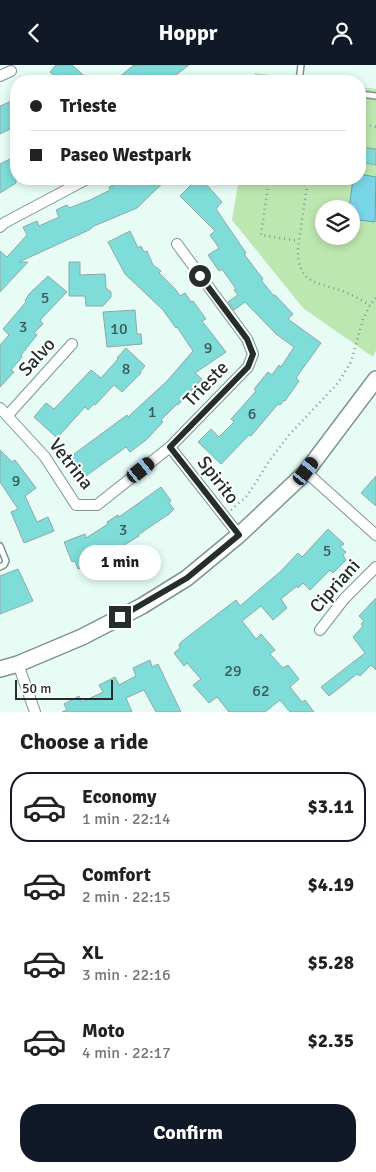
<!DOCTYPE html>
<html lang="en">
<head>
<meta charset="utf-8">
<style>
  :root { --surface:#fff; --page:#f6f6f6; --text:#202124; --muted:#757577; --line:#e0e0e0; --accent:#111827 }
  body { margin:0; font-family:Signika,sans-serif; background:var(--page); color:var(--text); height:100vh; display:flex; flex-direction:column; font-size:19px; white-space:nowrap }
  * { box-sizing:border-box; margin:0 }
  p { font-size:16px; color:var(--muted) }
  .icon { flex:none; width:28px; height:28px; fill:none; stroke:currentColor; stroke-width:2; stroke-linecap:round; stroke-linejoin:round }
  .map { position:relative; height:647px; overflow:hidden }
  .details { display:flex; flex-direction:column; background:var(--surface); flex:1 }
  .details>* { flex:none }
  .hud { position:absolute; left:10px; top:10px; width:356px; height:110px; border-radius:20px; box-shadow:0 2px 8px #0003; display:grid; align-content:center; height:110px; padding:0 20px; background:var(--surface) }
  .tools { position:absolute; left:315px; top:135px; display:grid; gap:10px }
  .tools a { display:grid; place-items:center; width:45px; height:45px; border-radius:50%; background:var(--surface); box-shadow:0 2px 8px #0003; font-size:25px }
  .scale { position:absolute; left:15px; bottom:12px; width:98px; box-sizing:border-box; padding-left:5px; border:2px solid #262e2c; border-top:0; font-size:14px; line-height:18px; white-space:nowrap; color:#262e2c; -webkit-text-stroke:4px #fff; paint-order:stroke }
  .end { position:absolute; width:22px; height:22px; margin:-11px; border:6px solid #262e2c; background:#fff; box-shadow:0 0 0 2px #fff }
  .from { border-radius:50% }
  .bubble { position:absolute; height:35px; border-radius:18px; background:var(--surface); box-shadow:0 2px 8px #0003; font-size:16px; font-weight:700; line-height:35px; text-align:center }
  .car { position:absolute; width:15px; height:30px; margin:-15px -8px; border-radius:6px; box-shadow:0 0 4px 1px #0007; background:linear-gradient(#222 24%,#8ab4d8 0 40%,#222 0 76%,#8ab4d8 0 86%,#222 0) }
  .hud b { display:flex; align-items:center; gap:18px; height:48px; font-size:19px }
  .hud b+b { border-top:1px solid var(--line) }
  .hud i { width:12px; height:12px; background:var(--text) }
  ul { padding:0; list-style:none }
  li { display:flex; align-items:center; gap:15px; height:70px; margin:0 10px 8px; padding:0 10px; border:2px solid transparent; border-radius:20px }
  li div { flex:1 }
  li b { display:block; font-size:19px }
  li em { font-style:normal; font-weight:700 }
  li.on { border-color:var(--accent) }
  li>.icon { width:45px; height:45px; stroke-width:1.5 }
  h2 { padding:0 20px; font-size:22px; line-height:60px }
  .cta { display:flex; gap:10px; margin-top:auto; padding:10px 20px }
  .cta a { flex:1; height:58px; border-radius:20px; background:var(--accent); color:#fff; font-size:20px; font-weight:700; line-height:58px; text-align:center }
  header { display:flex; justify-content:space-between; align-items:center; height:65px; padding:0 20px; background:var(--accent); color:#fff; font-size:22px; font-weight:700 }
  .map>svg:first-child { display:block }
  .green { fill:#bde7b0; fill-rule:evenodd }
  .water { fill:#7ad5e6; stroke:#61a3ae }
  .building { fill:#7edcd9; stroke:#92a8a7 }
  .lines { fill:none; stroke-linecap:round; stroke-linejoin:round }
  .lane-casing { stroke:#80948e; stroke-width:8 }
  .street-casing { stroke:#80948e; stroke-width:12 }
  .secondary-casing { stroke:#80948e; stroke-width:18 }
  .path { stroke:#869591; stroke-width:2.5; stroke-dasharray:1 4; stroke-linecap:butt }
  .lane { stroke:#fff; stroke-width:5 }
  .street { stroke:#fff; stroke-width:10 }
  .secondary { stroke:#fff; stroke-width:15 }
  .route { stroke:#262e2c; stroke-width:6 }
  .labels { text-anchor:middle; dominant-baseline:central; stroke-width:4; stroke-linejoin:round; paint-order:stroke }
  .number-label { font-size:16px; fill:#3c5a57 }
  .street-label { font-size:19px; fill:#262e2c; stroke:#fff }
</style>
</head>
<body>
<header><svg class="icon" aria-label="back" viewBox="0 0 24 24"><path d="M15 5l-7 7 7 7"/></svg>Hoppr<svg class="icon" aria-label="person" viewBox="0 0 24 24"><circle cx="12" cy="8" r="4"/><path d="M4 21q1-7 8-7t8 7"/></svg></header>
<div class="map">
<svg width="376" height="647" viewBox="0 0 376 647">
  <rect width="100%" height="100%" fill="#e6fcf5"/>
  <g class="green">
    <path d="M255 8 319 16H254Z"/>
    <path d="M360 22 376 24V285L373 292 303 243 232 155 239 114H360ZM324 144H351V171H324Z"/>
  </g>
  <path class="water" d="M360 109 376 112 375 157 351 154V144H349L353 114H360Z"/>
  <g class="building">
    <path d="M56 0H72L90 16H60L50 7Z"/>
    <path d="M134 0H189L168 16H114Z"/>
    <path d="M16 34V61L0 69V41Z"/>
    <path d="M360 82 376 84V100L360 97Z"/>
    <path d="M16 91V118L0 128V99Z"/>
    <path d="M127 114H167L137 143 94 161 89 165 19 197H28L0 227V186L7 192 27 170 23 162 37 156 39 161 59 152 56 145 67 140 69 143 90 135 110 125 109 122Z"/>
    <path d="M197 114 203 118H205L222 137 216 144 246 188 244 189 263 214 261 215 274 231 275 230 293 249 288 254 321 278 296 313 299 316 285 336 284 335 280 340 278 339 251 371 249 370 221 399 198 377 211 364 219 372 234 357 231 354 256 326 254 324 268 307 272 310 279 300 281 302 294 282 276 269 245 237 234 245 228 237 238 230 234 225 236 224 222 204 219 206 208 190 219 183 210 170 215 166 180 131Z"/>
    <path d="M130 166 138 183 141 181 144 187 147 186 153 200 161 206 159 208 176 225 180 231 185 228 191 237 193 236 206 254 202 256 226 287 195 308 202 314 178 340 177 339 161 355 163 357 146 375 130 387 126 382 83 413 69 394 75 390 74 389 127 350 128 352 167 316 193 286 177 262 176 263 163 245 125 209 108 177Z"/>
    <path d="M69 197H80V210L105 209 106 223 111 227V232L103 241H86L85 231H69Z"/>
    <path d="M48 211 67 227 40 255 43 259 34 268 37 270 21 290 22 292 11 305 14 307 0 322V280L9 270 3 264 26 237 25 236 29 229Z"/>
    <path d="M135 245 137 269H141L142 279 107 282 103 247Z"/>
    <path d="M126 283 145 301 140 307 141 308 122 327 114 320 95 340 94 339 88 345 85 342 57 373 34 352 46 338 54 344 91 305 101 313 118 294 117 293Z"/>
    <path d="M0 385 12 397 15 395 36 423 25 431 37 457 48 452 54 466 24 478 11 447 18 444 0 417Z"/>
    <path d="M376 411V441L361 428Z"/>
    <path d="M161 422 171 436 169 438 174 444 169 449 138 470 139 471 100 495 101 496 78 504 75 496 72 497 64 477 85 469 86 473 108 459 107 457 118 450 119 452Z"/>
    <path d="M328 464 344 479 340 482 346 487 343 490 346 495 333 508 330 505 310 525 303 518 298 523 297 521 281 534 287 543 273 555 261 541 242 556 256 574 261 569 275 585 270 589 283 603 288 600 299 614 290 622 302 637 305 635 314 647H290L280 635 265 647H229L217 632 209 638 193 620 201 614 187 598 184 601 174 588 180 583 179 580 181 577 236 535 240 541 281 506 298 488 302 492 304 490Z"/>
    <path d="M18 504 33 536 0 549V511Z"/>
    <path d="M376 533V605L371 600 360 611 357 609 329 631 321 622 365 588 353 572 363 561 361 559 364 556 359 551Z"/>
    <path d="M150 595 152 602 158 599 181 647H156L144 625 126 633 132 647H62L67 645 64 639 79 631 82 637 103 627 99 620 115 612 119 620 136 611 133 603Z"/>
  </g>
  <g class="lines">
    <g class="lane-casing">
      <g id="lane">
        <path d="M299 16 301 0"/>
        <path d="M360 29 376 31"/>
        <path d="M0 481 6 496 4 500 0 502"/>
      </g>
    </g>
    <g class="street-casing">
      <g id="street">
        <path d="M0 11 11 6"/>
        <path d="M0 162 4 158 87 114"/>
        <path d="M0 343 45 392 76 440H97L170 382 248 302 253 289 247 274 177 179"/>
        <path d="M8 350 72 279"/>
        <path d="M170 382 239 470"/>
        <path d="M306 407 376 470"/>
        <path d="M320 565 344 534 376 502"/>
        <path d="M18 599 35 647"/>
      </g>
    </g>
    <g class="secondary-casing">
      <path id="secondary" d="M0 604 18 599 82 572 142 541 187 513 239 470 306 407 376 314"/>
    </g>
    <g class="path">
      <path d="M360 59 376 62"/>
      <path d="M269 114 261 170 299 176"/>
      <path d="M308 114 298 182C297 219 315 216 342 226 351 229 361 235 370 240"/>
      <path d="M231 445 247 431 270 395 288 371 338 318 351 297 363 254 370 240 376 233"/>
    </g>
    <use href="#lane" class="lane"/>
    <use href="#street" class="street"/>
    <use href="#secondary" class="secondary"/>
  </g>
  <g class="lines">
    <path class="route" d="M120 552 187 513 239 470 170 382 248 302 253 289 247 274 200 211"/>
  </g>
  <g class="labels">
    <g class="number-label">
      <text x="45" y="233">5</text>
      <text x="23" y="262">3</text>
      <text x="119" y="264">10</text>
      <text x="208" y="283">9</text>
      <text x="126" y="304">8</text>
      <text x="152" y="347">1</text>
      <text x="252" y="349">6</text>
      <text x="16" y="416">9</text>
      <text x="123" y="465">3</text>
      <text x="327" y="486">5</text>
      <text x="233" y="606">29</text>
      <text x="261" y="626">62</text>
    </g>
    <g class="street-label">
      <text transform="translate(37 292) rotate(-48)">Salvo</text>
      <text transform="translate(206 319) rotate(-46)">Trieste</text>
      <text transform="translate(71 399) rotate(52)">Vetrina</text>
      <text transform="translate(218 415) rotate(52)">Spirito</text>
      <text transform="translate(335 521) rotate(-48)">Cipriani</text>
    </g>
  </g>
</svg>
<div class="tools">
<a><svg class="icon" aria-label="layers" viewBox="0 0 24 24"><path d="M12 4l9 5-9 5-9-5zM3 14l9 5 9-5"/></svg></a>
</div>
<div class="scale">50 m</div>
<i class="end from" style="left:200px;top:211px"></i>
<i class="end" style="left:120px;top:552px"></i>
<div class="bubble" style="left:79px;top:480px;width:82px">1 min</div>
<i class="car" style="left:141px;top:405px;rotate:51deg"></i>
<i class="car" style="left:306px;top:406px;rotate:37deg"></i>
<div class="hud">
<b><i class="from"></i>Trieste</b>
<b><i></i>Paseo Westpark</b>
</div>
</div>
<section class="details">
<h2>Choose a ride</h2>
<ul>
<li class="on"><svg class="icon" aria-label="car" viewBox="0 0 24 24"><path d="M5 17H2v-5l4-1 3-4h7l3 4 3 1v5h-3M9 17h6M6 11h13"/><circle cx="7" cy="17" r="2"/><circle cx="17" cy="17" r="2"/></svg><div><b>Economy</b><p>1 min · 22:14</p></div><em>$3.11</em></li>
<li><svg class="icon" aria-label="car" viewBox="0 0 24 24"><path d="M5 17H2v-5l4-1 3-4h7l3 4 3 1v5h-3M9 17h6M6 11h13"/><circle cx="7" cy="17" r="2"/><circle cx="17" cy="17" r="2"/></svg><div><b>Comfort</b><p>2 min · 22:15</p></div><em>$4.19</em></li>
<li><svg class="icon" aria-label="car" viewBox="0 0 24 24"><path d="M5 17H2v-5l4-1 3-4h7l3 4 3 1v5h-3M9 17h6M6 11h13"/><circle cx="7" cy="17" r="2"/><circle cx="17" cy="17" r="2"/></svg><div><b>XL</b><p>3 min · 22:16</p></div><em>$5.28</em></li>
<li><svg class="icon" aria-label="car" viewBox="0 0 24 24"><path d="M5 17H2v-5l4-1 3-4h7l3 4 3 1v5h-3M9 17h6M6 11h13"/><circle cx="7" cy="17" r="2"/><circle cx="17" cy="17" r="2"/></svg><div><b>Moto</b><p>4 min · 22:17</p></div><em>$2.35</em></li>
</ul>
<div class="cta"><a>Confirm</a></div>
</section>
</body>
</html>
